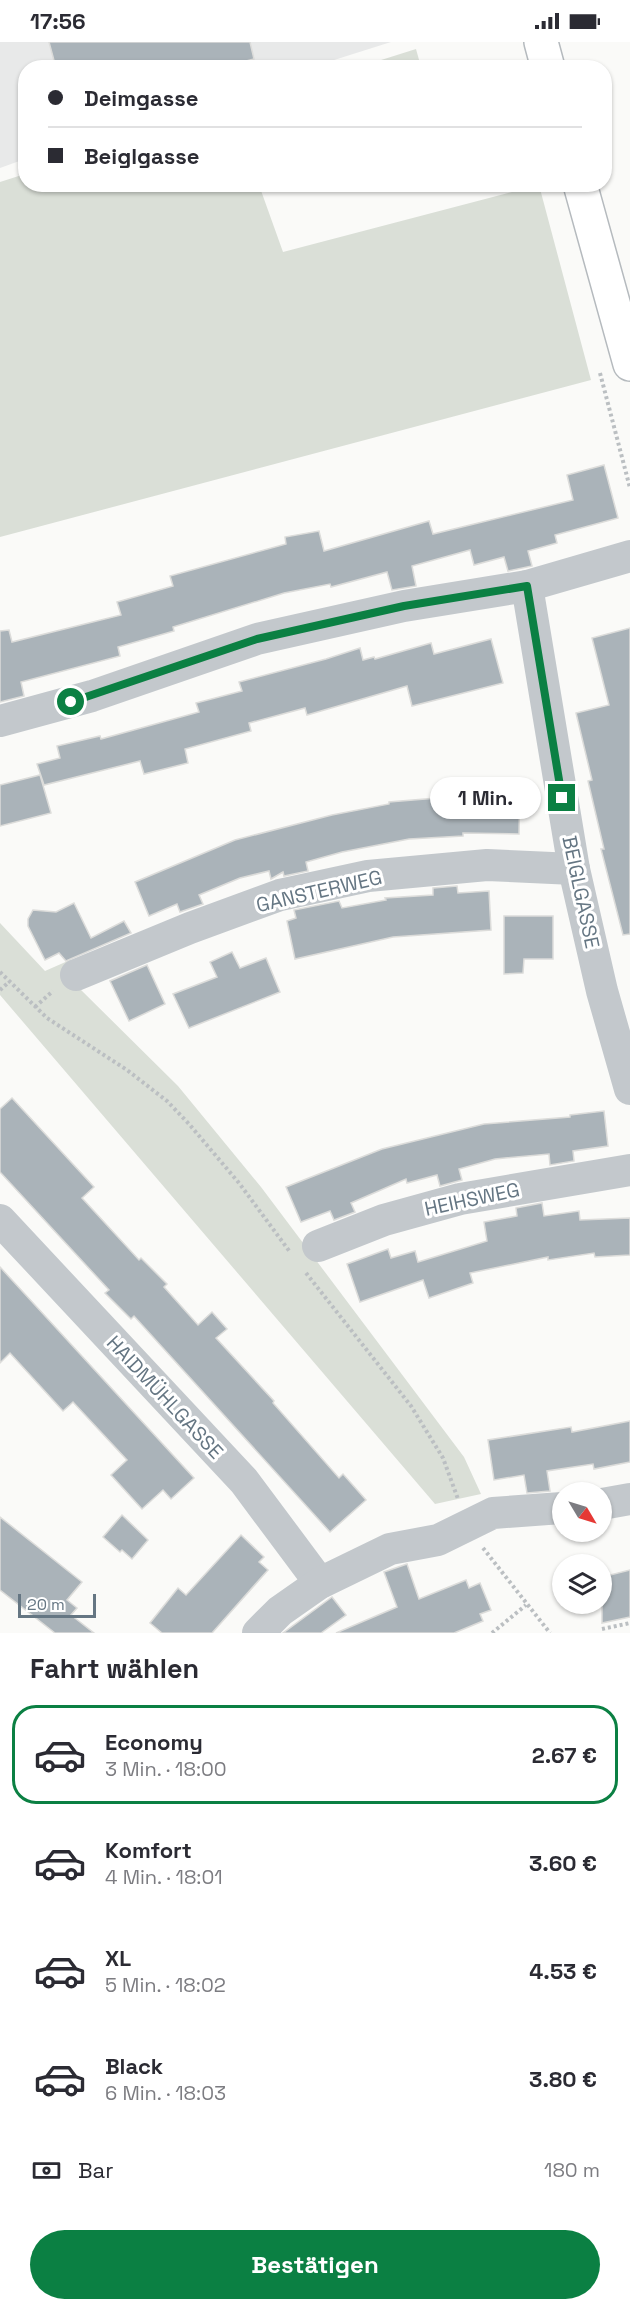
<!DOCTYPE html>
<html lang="de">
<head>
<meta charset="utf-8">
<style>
  :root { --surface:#fff; --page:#f7f7f7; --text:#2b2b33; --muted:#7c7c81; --line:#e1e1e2; --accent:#0b8043 }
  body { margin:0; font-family:"Space Grotesk",sans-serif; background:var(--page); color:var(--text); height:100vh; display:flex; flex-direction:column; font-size:22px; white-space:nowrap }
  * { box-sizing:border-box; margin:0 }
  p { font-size:20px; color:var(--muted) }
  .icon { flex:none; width:33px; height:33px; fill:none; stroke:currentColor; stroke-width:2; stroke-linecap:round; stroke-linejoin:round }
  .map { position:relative; height:1591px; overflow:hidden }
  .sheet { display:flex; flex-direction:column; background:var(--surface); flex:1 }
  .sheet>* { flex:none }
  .banner { position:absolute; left:18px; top:18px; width:594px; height:132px; border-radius:24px; box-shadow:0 2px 4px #0004; display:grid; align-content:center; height:132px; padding:0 30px; background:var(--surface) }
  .needle { width:39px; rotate:128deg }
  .controls { position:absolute; left:552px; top:1440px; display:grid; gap:12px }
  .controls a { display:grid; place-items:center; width:60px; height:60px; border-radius:50%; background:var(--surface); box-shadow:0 2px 4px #0004; font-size:30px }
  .scale { position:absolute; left:18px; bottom:15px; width:78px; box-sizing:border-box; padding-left:6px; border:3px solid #657683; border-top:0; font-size:16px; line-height:21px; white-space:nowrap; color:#657683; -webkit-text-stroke:4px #fff; paint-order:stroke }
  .end { position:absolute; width:27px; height:27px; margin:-14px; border:8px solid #0b8043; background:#fff; box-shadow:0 0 0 3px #fff }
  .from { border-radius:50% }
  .bubble { position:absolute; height:42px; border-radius:21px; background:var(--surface); box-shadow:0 2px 4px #0004; font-size:20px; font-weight:700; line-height:42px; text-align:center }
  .banner b { display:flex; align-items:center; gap:21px; height:57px; font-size:22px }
  .banner b+b { border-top:2px solid var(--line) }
  .banner i { width:15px; height:15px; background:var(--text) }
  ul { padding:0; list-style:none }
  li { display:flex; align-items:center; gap:18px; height:99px; margin:0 12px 9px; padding:0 18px; border:3px solid transparent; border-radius:24px }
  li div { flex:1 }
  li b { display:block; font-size:22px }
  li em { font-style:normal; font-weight:700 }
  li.active { border-color:var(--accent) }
  li>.icon { width:54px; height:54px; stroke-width:1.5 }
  h2 { padding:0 30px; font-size:27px; line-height:72px }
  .pay { display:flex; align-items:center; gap:15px; height:66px; padding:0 30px; font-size:22px }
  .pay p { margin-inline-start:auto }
  .button { display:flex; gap:12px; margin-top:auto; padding:12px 30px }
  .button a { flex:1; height:69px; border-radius:36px; background:var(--accent); color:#fff; font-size:24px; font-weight:700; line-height:69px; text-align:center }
  .status { display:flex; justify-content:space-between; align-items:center; height:42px; padding:0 30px; background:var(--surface); direction:ltr }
  .status svg { height:16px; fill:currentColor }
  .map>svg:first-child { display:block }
  .built { fill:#e8e9e9 }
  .green { fill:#dadfd7 }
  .building { fill:#aab3b9; stroke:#dcdcda; stroke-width:1.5 }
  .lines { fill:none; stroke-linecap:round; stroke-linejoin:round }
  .major-casing { stroke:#b5babe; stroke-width:36 }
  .path { stroke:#bbbfc2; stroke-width:4; stroke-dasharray:3 3; stroke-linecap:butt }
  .minor { stroke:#c3c8cc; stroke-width:32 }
  .major { stroke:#fff; stroke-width:33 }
  .route { stroke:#0b8043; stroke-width:8 }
  .labels { text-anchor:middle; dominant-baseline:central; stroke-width:6; stroke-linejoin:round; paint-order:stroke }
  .street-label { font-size:20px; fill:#657683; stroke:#fff }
</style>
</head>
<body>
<div class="status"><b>17:56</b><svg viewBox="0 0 49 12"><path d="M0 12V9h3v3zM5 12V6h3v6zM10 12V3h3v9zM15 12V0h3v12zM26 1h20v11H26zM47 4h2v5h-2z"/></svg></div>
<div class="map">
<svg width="630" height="1591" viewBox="0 0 630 1591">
  <rect width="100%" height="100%" fill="#fafaf8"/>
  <path class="built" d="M0 0H391L312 25 26 26 25 117 0 126Z"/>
  <g class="green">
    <path d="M416 7 421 25H359Z"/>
    <path d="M25 132 26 142 259 143 283 210 539 143 591 338 0 495V140Z"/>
    <path d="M0 881 45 929 70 918 77 944 178 1044 261 1145 464 1415 481 1452 435 1462 0 953Z"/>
  </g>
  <g class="building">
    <path d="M49 0H250L254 17 219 26H56Z"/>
    <path d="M604 423 618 476 555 493 557 501 528 509 532 524 508 529 504 515 474 523 470 508 412 524 416 544 392 548 387 530 331 545 330 542 284 551 173 585 174 589 118 605 120 614 21 640 24 654 0 660V589L9 588 12 600 121 573 117 560 173 544 170 534 286 502 285 495 319 489 324 509 429 479 433 492 573 458 567 433Z"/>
    <path d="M630 586V892L623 893 601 807H604L588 739 592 738 576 671 609 663 592 596Z"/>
    <path d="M491 597 503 641 412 664 407 644 307 673 305 666 249 681 251 689 185 707 188 721 144 732 140 719 44 743 37 722 60 716 57 704 100 694 101 697 199 670 196 661 242 649 239 640 326 617 360 606 363 618 374 615 375 617 431 601 434 612Z"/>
    <path d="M40 733 51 771 0 784V743Z"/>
    <path d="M473 739 520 740 519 792 463 791V794L409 797 342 810 306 820 308 829 284 834 283 830 271 837 269 829 240 836 199 853 203 862 180 870 177 862 149 874 135 840 235 798 332 773 389 762V760L461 754 460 743 473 742Z"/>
    <path d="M457 844 458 851 489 849 491 888 393 895 295 917 287 879 296 876 294 868 339 859 342 866 386 858 385 856 433 853V846Z"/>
    <path d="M74 861 91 896 124 879 131 891 66 919 59 911 45 918 28 884V877L33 868 56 870Z"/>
    <path d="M504 874H553V917H524L523 931 504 932Z"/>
    <path d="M232 910 240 926 266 916 280 950 189 986 173 952 217 935 210 920Z"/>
    <path d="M147 923 165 962 129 979 110 939Z"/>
    <path d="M12 1056 94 1145 82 1156 139 1218 141 1216 167 1242 164 1245 198 1283 212 1270 227 1287 216 1296 274 1359 273 1361 339 1436 343 1432 366 1458 330 1490 134 1274 131 1277 105 1251 109 1248 0 1130V1067Z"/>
    <path d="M604 1069 608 1104 573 1109 574 1119 550 1123 549 1112 495 1117 459 1127 462 1138 440 1144 437 1133 407 1141 406 1137 351 1161 355 1170 334 1178 330 1169 301 1180 286 1145 382 1107 484 1082 570 1075V1073Z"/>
    <path d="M542 1161 544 1174 579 1169 580 1178 630 1176V1213L595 1215 594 1211 548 1218V1215L470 1231 473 1241 429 1256 423 1238 360 1260 347 1222 388 1207 391 1216 415 1209 418 1220 487 1199 484 1180 517 1174 516 1166Z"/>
    <path d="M0 1225 194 1436 171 1457 163 1448 142 1467 111 1433 127 1418 73 1360 63 1369 10 1311 0 1321Z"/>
    <path d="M630 1379V1420L594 1427 593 1422 547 1429 550 1449 527 1451 524 1433 494 1438 488 1398 571 1385 572 1390Z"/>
    <path d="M122 1473 148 1498 132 1517 122 1508 120 1510 103 1495Z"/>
    <path d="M0 1475 82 1540 67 1558 77 1566 71 1573 94 1591H55L0 1548Z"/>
    <path d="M241 1493 264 1515 259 1520 268 1528 212 1591H162L150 1581 178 1546 186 1553Z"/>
    <path d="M407 1522 419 1557 466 1538 469 1546 480 1541 491 1568 480 1572 483 1579 454 1591H336L397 1565 384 1530Z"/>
    <path d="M630 1528V1575L602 1581V1535Z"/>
    <path d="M332 1555 346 1573 321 1591H283Z"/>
  </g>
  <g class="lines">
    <g class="major-casing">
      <g id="major">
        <path d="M541 0 548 26"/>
        <path d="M580 142 630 322"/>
      </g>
    </g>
    <g class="path">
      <path d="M600 331 630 446"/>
      <path d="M0 930 47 976 127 1028 167 1059 189 1082 239 1141 290 1210"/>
      <path d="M0 948 9 940"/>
      <path d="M35 965 53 949"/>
      <path d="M306 1231 411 1364 443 1416 458 1457"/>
      <path d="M483 1506 550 1591"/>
      <path d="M602 1587 630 1581"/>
      <path d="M492 1591 526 1563"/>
    </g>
    <g class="minor">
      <path d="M527 544 574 827 602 949 630 1047"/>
      <path d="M0 679 92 654 257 597 404 564 527 544 630 514"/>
      <path d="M76 933 190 886 280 853 368 834 487 823 574 827"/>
      <path d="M0 1178 244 1439 320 1541"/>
      <path d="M318 1204 384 1178 460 1157 630 1128"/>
      <path d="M602 1462 630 1457"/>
      <path d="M258 1591 280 1569 320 1541 390 1507 438 1498 493 1471 562 1466"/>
    </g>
    <use href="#major" class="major"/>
  </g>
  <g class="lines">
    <path class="route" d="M71 660 257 597 404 564 527 544 562 756"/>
  </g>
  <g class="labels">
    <g class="street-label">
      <text transform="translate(319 849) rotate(-13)">GANSTERWEG</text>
      <text transform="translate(581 850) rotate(78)">BEIGLGASSE</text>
      <text transform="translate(472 1157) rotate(-12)">HEIHSWEG</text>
      <text transform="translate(165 1355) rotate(47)">HAIDMÜHLGASSE</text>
    </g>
  </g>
</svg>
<div class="controls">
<a><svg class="needle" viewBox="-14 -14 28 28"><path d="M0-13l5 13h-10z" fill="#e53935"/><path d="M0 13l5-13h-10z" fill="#7c7c81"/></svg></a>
<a><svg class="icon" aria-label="layers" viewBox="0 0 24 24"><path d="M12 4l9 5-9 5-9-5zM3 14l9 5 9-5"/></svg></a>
</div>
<div class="scale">20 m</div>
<i class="end from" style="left:71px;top:660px"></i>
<i class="end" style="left:562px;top:756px"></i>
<div class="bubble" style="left:430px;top:735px;width:111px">1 Min.</div>
<div class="banner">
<b><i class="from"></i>Deimgasse</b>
<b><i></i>Beiglgasse</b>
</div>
</div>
<section class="sheet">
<h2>Fahrt wählen</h2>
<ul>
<li class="active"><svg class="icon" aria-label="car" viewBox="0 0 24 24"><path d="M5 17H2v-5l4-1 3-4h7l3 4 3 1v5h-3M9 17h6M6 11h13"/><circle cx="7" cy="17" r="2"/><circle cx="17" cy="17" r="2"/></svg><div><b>Economy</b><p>3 Min. · 18:00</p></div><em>2.67 €</em></li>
<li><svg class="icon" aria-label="car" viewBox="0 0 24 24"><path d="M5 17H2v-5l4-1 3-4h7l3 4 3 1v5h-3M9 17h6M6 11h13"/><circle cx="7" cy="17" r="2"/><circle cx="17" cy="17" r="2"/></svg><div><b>Komfort</b><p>4 Min. · 18:01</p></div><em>3.60 €</em></li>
<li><svg class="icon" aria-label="car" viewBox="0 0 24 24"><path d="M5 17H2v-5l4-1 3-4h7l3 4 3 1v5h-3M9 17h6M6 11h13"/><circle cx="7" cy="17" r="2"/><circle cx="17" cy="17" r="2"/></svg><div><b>XL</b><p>5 Min. · 18:02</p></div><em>4.53 €</em></li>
<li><svg class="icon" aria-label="car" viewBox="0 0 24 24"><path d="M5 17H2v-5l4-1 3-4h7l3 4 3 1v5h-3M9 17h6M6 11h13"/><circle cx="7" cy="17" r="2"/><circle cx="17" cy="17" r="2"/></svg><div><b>Black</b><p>6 Min. · 18:03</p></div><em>3.80 €</em></li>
</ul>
<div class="pay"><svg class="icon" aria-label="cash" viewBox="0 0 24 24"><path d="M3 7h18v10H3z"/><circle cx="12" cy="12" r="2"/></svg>Bar<p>180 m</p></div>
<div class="button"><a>Bestätigen</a></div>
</section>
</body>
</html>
